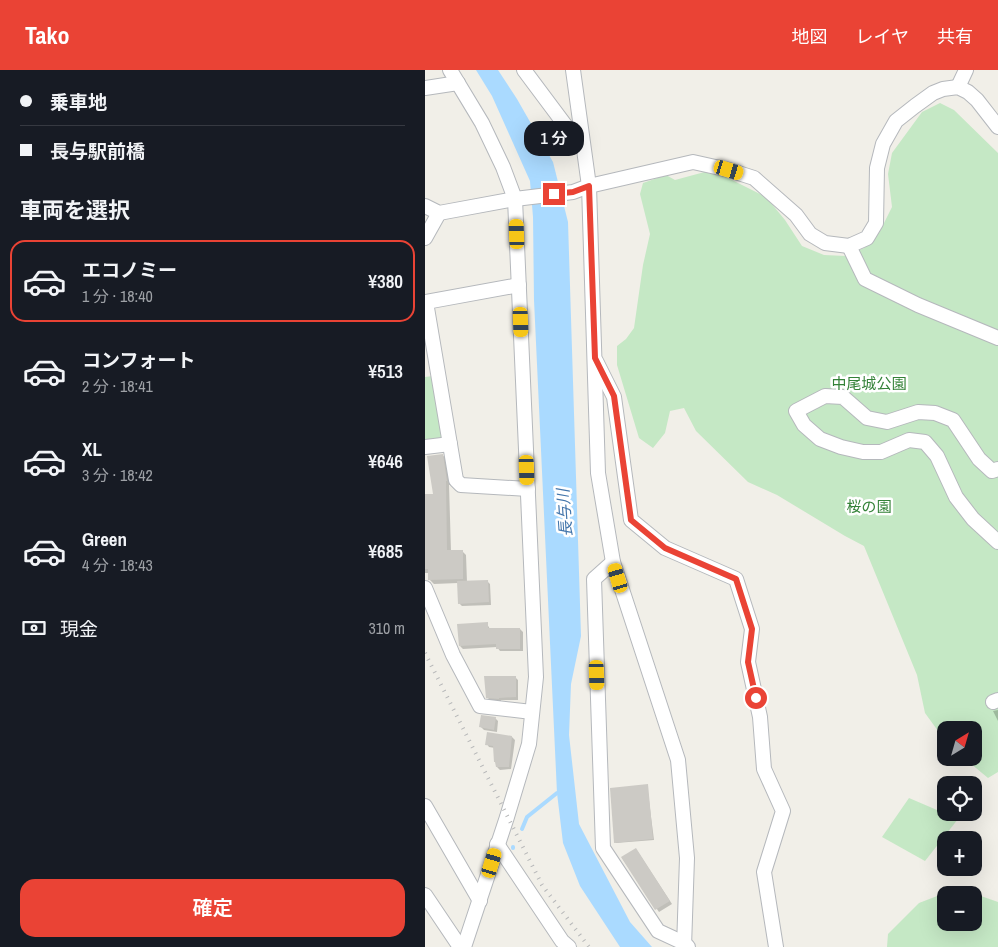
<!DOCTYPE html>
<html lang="ja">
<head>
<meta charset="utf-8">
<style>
  :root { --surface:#171b24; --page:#242831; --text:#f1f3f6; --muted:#9ea1a6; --line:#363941; --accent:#ea4335 }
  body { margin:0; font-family:"Archivo Narrow","Noto Sans JP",sans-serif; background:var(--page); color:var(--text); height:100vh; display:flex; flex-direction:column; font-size:19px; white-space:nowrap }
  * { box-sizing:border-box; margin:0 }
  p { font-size:16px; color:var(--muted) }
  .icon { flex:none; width:28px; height:28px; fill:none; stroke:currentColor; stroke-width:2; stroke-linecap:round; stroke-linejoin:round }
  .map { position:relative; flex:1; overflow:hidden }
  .sheet { display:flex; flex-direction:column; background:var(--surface); width:425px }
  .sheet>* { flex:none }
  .banner { display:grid; align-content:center; height:110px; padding:0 20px; background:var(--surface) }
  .needle { width:32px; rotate:37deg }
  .tools { position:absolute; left:512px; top:651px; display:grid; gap:10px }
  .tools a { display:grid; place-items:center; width:45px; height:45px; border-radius:10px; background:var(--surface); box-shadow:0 5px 20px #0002; font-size:25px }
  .end { position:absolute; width:22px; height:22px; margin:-11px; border:6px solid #ea4335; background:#fff; box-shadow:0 0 0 2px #fff }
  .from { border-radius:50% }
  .bubble { position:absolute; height:35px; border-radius:15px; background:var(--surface); box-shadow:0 5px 20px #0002; font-size:16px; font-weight:600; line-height:35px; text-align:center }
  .car { position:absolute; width:15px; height:30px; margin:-15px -8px; border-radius:6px; box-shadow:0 0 4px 1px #0007; background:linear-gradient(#f5c518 24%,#345 0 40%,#f5c518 0 76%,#345 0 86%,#f5c518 0) }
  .banner b { display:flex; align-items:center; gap:18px; height:48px; font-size:19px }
  .banner b+b { border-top:1px solid var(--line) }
  .banner i { width:12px; height:12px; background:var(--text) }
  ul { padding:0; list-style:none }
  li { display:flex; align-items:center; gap:15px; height:82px; margin:0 10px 8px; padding:0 10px; border:2px solid transparent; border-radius:15px }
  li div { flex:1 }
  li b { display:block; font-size:19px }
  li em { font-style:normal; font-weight:600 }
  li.current { border-color:var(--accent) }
  li>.icon { width:45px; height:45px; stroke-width:1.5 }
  h2 { padding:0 20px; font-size:22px; line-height:60px }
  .pay { display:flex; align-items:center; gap:12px; height:55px; padding:0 20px; font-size:19px }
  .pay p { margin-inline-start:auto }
  .cta { display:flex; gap:10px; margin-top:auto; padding:10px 20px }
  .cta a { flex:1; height:58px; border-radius:15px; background:var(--accent); color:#fff; font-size:20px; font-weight:600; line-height:58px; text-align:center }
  header { display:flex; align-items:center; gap:30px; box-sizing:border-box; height:70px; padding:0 25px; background:var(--accent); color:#fff }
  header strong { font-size:24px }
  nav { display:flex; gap:28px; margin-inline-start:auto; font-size:18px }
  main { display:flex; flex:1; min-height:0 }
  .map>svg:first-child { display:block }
  .green { fill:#c5e8c5; fill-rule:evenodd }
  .water { fill:#aadaff }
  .shadow { fill:#0003 }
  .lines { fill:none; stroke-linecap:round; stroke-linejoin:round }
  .stream { stroke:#aadaff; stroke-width:4 }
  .building { fill:#cccac5 }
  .minor-casing { stroke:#b5b8bc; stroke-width:16 }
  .minor { stroke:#fff; stroke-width:14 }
  .rail { stroke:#b6b7b8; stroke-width:4; stroke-dasharray:1 6; stroke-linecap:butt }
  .route { stroke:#ea4335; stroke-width:6 }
  .labels { text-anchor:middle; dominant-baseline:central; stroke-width:5; stroke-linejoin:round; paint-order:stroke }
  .park-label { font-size:15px; fill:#348238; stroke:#fff }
  .water-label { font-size:16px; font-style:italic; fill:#4174aa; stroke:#fff }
</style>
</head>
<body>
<header>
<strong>Tako</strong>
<nav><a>地図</a><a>レイヤ</a><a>共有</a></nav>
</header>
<main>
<section class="sheet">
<div class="banner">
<b><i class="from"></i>乗車地</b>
<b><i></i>長与駅前橋</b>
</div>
<h2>車両を選択</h2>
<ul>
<li class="current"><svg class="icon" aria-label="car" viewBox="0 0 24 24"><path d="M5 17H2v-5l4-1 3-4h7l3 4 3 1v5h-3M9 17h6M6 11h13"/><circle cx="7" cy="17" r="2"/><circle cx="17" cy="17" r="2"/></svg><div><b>エコノミー</b><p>1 分 · 18:40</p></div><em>¥380</em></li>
<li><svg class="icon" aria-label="car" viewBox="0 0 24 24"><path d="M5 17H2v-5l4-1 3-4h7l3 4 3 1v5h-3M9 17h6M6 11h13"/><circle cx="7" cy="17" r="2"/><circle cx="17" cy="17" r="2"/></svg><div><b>コンフォート</b><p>2 分 · 18:41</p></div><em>¥513</em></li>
<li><svg class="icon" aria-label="car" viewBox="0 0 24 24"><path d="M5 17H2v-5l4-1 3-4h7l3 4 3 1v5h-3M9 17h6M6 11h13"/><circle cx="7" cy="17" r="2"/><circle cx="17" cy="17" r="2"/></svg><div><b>XL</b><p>3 分 · 18:42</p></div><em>¥646</em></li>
<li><svg class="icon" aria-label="car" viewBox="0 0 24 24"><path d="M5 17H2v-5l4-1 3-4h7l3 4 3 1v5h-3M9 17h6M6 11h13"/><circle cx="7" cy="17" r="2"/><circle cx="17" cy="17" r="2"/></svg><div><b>Green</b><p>4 分 · 18:43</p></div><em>¥685</em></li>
</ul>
<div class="pay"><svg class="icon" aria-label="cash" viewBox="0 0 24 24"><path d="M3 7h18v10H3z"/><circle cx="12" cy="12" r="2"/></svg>現金<p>310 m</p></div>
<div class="cta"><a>確定</a></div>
</section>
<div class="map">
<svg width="573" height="877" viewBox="0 0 573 877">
  <rect width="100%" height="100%" fill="#f1efe8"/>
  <g class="green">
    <path d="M515 33 529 40 573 83V702L563 708 539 688H549V660H521V672L500 643 492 605 439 476 420 466 352 425 323 412 271 361 259 338 245 341 240 363 228 378 214 368 192 295V276L201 269 209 258 218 195 225 164 215 124 218 113 241 105 250 110 287 100 341 127 360 150 377 176 399 185 421 186 439 178 454 163 467 137 463 104 467 83 497 42Z"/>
    <path d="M8 306 20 369 0 372V307Z"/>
    <path d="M484 728 533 749 500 791 457 767Z"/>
    <path d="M533 818 573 832V877H462L463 864 494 833ZM521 825H549V852H521Z"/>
  </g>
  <path class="water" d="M51 0H73L92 29 128 92 143 152 156 566 146 614 144 665 154 754 205 852 227 877H195L155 816 138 773 132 723 109 230 108 147 105 111 67 26Z"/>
  <g class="shadow">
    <path d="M17 385 22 389 26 415H24L26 481H37L41 485 42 512 62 511 65 514 66 535 37 536 34 533 33 513 9 514 4 509V503H0V426H10Z"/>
    <path d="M62 554 65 559H95L98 562V581H75L72 577 38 579 35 576Z"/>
    <path d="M90 607 93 610V630H76V632L65 630 62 627Z"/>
    <path d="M573 640V651L568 641Z"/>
    <path d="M70 648 73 651 72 662 59 660 56 657Z"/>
    <path d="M87 667 90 670 86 699 75 700 72 697 70 678 64 677 62 674Z"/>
    <path d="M222 715 229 770 191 773 190 772Z"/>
    <path d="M213 782 247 834 234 842 197 788Z"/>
  </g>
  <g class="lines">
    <g class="stream">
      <path d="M97 759 102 747 132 723"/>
      <path d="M88 778V777"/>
    </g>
  </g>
  <g class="building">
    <path d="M18 384 22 411H21L22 480H38V509L3 510V499H0V424H8L2 386Z"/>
    <path d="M63 510 64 532 33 534 32 511Z"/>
    <path d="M63 552V558H95V579H71V574L34 576 32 554Z"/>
    <path d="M59 606H91V627L74 628V629L61 628Z"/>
    <path d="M56 645 71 647 69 660 54 657Z"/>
    <path d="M62 662 87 666 84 697H71L70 692H69L68 676 60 675Z"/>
    <path d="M223 714 228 769 189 773 185 718Z"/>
    <path d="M211 778 245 831 230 840 196 787Z"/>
  </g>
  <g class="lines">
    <g class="minor-casing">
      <g id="minor">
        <path d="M25 0 57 53 78 97 90 129 111 607 104 674 82 747 39 877"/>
        <path d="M99 0 158 79"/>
        <path d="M148 0 164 116 173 403 188 492 253 690 262 788 259 877"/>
        <path d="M533 17 541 0"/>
        <path d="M0 18 33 13"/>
        <path d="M0 136 14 143 90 129 148 122 164 116 268 92 304 100 329 108 371 145 385 164 400 173 424 176 442 168 451 153 452 98 458 74 471 51 490 36 508 23 518 19 533 17 543 22 552 30 573 57"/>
        <path d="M0 168 14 143"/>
        <path d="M424 176 440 209 493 235 573 268"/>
        <path d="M94 215 1 232 31 410 36 415 103 419"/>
        <path d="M171 291 189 327 206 450 240 478 311 509 327 559 323 592 335 647 339 699 358 741 339 802 351 877"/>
        <path d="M0 377 25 374"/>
        <path d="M573 399 567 401 554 389 528 350 510 343 493 342 462 352 442 348 418 327 400 326 371 341 379 355 395 369 416 377 438 382H456L484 370 500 372 512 386 531 427 548 449 573 472"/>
        <path d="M188 492 169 509 178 778 233 861 259 873 263 877"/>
        <path d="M0 518 28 585 55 636 107 642"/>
        <path d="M568 632 573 630"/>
        <path d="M0 736 55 831"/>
        <path d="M72 774 137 871 144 877"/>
        <path d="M0 825 35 877"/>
      </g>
    </g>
    <use href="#minor" class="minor"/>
    <path class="rail" d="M0 583 117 815 164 877"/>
  </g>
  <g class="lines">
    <path class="route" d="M129 124 148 122 164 116 170 288 189 326 206 450 240 478 311 509 327 559 323 592 331 628"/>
  </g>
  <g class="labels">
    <g class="park-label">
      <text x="444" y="313">中尾城公園</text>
      <text x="444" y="436">桜の園</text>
    </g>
    <g class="water-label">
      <text transform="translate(139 443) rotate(-94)">長与川</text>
    </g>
  </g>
</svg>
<div class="tools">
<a><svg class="needle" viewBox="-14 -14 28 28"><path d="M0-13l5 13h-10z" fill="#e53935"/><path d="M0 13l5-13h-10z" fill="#9ea1a6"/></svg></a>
<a><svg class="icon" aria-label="locate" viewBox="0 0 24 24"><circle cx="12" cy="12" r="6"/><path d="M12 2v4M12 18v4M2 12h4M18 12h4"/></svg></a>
<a>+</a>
<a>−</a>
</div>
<i class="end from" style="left:331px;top:628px"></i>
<i class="end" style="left:129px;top:124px"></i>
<div class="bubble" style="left:99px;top:51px;width:60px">1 分</div>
<i class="car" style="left:304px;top:100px;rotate:107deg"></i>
<i class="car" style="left:92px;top:164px;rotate:358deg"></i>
<i class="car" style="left:96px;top:252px;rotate:178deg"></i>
<i class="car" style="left:102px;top:400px;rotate:178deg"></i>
<i class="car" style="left:193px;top:508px;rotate:343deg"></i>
<i class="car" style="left:172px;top:605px;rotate:178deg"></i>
<i class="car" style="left:67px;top:793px;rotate:17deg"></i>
</div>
</main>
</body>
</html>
